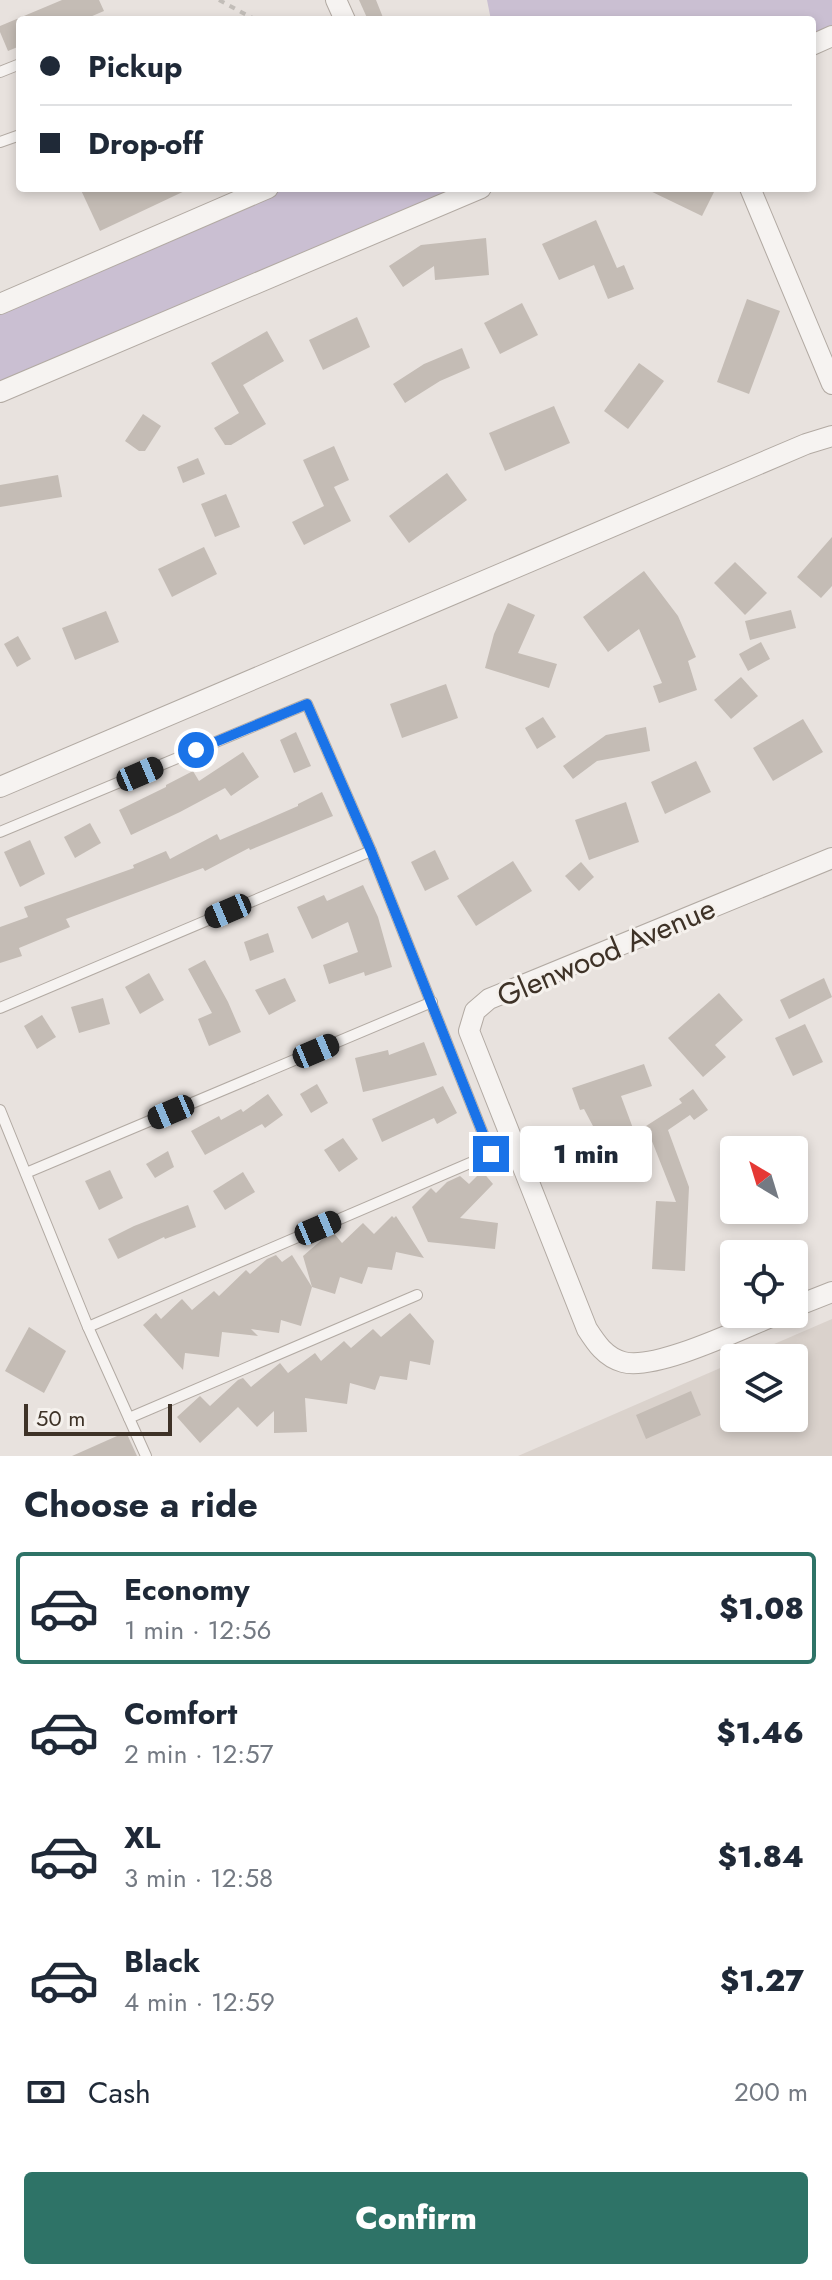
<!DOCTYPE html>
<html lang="en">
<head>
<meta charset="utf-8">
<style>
  :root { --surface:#fff; --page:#f6f6f7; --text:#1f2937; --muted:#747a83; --line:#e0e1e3; --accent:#2e7367 }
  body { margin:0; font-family:Jost,sans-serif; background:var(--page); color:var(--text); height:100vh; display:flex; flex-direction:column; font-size:30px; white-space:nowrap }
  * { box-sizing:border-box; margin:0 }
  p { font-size:26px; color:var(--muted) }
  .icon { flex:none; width:44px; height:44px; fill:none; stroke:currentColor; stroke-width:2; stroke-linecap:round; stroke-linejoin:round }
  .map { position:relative; height:1456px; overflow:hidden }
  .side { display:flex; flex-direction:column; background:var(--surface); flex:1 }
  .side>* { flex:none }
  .guide { position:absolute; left:16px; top:16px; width:800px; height:176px; border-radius:8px; box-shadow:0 4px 12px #0003; display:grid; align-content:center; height:176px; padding:0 24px; background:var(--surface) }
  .needle { width:52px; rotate:322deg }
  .fabs { position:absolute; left:720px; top:1136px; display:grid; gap:16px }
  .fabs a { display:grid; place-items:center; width:88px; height:88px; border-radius:8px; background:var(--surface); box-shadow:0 4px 12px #0003; font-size:40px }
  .scale { position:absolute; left:24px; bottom:20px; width:148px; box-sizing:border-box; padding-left:8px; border:4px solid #3e3227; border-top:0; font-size:22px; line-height:28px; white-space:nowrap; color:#3e3227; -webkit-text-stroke:6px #f5f1ed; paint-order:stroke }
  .end { position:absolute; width:36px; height:36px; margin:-18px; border:10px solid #1a73e8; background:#fff; box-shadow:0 0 0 4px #fff }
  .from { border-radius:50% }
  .bubble { position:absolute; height:56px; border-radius:8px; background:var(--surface); box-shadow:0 4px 12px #0003; font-size:26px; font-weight:800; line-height:56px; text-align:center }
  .car { position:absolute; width:24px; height:48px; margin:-24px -12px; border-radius:10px; box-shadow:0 0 6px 2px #0007; background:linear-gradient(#222 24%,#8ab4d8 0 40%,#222 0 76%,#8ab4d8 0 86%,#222 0) }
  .guide b { display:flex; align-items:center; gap:28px; height:76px; font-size:30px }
  .guide b+b { border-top:2px solid var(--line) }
  .guide i { width:20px; height:20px; background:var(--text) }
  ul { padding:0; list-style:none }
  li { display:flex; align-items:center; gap:24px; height:112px; margin:0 16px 12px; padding:0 8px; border:4px solid transparent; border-radius:8px }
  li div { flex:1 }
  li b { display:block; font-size:30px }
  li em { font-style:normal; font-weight:800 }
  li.selected { border-color:var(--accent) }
  li>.icon { width:72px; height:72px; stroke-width:1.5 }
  h2 { padding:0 24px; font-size:36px; line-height:96px }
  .pay { display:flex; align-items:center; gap:20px; height:88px; padding:0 24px; font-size:30px }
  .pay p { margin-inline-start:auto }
  .cta { display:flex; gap:16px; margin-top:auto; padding:16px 24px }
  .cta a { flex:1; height:92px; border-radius:8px; background:var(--accent); color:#fff; font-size:32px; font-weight:800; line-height:92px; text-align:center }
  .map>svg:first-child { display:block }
  .built { fill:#dad2cc }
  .green { fill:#cabfd2 }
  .building { fill:#c4bcb5 }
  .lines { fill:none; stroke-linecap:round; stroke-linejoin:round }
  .lane-casing { stroke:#b2aaa3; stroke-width:12 }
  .street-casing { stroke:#b2aaa3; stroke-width:22 }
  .path { stroke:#c2bdb8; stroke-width:4; stroke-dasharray:6 6; stroke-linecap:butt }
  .lane { stroke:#f6f3f1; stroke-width:10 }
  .street { stroke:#f6f3f1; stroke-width:20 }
  .route { stroke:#1a73e8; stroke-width:10 }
  .labels { text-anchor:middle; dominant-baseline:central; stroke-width:6; stroke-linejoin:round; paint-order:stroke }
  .street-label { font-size:30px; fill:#3e3227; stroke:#f5f1ed }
</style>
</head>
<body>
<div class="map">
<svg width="832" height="1456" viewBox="0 0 832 1456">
  <rect width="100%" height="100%" fill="#e8e2de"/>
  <path class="built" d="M832 1319V1456H518L734 1362V1418H794V1358H742Z"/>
  <g class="green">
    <path d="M487 0H832V28L812 37V20H491Z"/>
    <path d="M280 188H467L0 387V310Z"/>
  </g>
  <g class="building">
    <path d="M62 0H99L104 11 83 20H20V46L8 51 0 32V26Z"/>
    <path d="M359 0H376L384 20H368Z"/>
    <path d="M80 188H191L100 231Z"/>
    <path d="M644 188H716L702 216Z"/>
    <path d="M596 220 617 268 624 265 634 289 608 299 594 265 559 280 542 244Z"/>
    <path d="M486 238 489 275 435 280 434 266 403 287 389 266 421 245Z"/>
    <path d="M747 299 780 311 749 394 717 382Z"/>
    <path d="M522 303 538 335 500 354 484 323Z"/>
    <path d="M357 317 370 347 323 370 309 340Z"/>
    <path d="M267 331 284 361 243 385 266 424 231 445H225L214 428 239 413 211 363Z"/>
    <path d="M462 348 470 368 440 381 405 403 393 384 424 364Z"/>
    <path d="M639 363 664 381 628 429 604 411Z"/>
    <path d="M554 406 570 443 505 471 489 433Z"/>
    <path d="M143 414 161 426 145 451H139L125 441Z"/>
    <path d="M334 446 349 480 334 487 351 521 304 545 292 522 324 506 303 460Z"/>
    <path d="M198 458 205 474 183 483 177 467Z"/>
    <path d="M447 473 467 500 409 543 389 516Z"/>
    <path d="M58 475 62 497 0 507V485Z"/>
    <path d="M226 494 240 527 215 537 201 504Z"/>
    <path d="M832 537V586L821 598 797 577Z"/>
    <path d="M204 547 217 574 172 597 158 569Z"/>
    <path d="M735 562 767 593 745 615 714 583Z"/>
    <path d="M644 571 678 616 696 657 688 661 697 690 659 703 653 686 662 683 639 629 608 652 583 617Z"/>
    <path d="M508 603 535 615 518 653 557 664 549 688 485 668 494 634Z"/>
    <path d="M791 610 796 628 750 640 745 621Z"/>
    <path d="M106 611 119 642 75 660 62 628Z"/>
    <path d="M18 636 31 659 17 667 4 644Z"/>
    <path d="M761 642 770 659 748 671 739 654Z"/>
    <path d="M741 677 758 696 731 719 714 700Z"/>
    <path d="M446 684 458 718 402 738 390 704Z"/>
    <path d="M543 717 556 737 537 749 525 728Z"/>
    <path d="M803 719 823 752 773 781 753 748Z"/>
    <path d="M646 727 650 751 597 761 573 779 563 766 606 735Z"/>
    <path d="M296 732 311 766 294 773 280 740Z"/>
    <path d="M243 752 259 777 231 796 225 788 180 812 131 835 119 810 166 787V785L193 771 199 781Z"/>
    <path d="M696 761 711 792 665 814 651 782Z"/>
    <path d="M322 792 333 816 250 850 249 848 205 871 203 868 66 919 70 927 19 948 22 956 0 963V927L28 917 24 907 134 868 133 865 166 851 170 859 217 834 220 840 298 806V804Z"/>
    <path d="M626 802 639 842 589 860 575 820Z"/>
    <path d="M90 823 101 843 75 858 64 837Z"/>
    <path d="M30 840 45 874 20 887 4 852Z"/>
    <path d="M435 850 449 879 425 891 411 862Z"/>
    <path d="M513 861 532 891 476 926 457 896Z"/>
    <path d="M581 862 594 877 579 891 565 876Z"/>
    <path d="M363 885 378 917 392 967 365 976 364 972 329 984 323 965 358 952 348 922 312 939 297 907 324 895 327 901Z"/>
    <path d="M268 933 274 952 250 961 244 942Z"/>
    <path d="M205 960 228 1002 241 1032 209 1046 198 1019 212 1013 188 969Z"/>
    <path d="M149 973 164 1000 140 1014 125 987Z"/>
    <path d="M285 978 296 1001 269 1015 255 990Z"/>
    <path d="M824 978 832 997 789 1019 780 1000Z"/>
    <path d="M719 993 743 1020 715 1045 726 1057 703 1077 668 1038Z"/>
    <path d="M103 998 110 1024 79 1033 71 1007Z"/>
    <path d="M42 1015 56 1037 37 1049 24 1026Z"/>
    <path d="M805 1024 823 1062 793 1076 775 1038Z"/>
    <path d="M424 1042 437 1075 363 1092 355 1058 388 1050 389 1055Z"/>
    <path d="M644 1064 652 1086 621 1096 634 1131 603 1145 584 1109 580 1110 572 1088Z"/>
    <path d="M317 1084 328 1103 311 1113 300 1094Z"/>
    <path d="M443 1086 457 1113 437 1124 434 1118 382 1142 372 1119Z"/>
    <path d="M693 1089 708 1110 694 1120 690 1115 668 1130 689 1187 685 1271 652 1269 656 1201 676 1202 646 1126 682 1103 679 1099Z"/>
    <path d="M268 1094 283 1115 265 1128 262 1124 205 1155 191 1131 219 1116 221 1120 241 1109 243 1112Z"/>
    <path d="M343 1138 358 1159 339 1172 324 1150Z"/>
    <path d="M168 1151 174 1167 155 1178 146 1164Z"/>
    <path d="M110 1170 123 1198 99 1210 85 1181Z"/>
    <path d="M482 1171 493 1184 460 1218 498 1223 495 1249 428 1242 412 1207 431 1188 436 1193 447 1182 460 1176 469 1184Z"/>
    <path d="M243 1172 255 1192 225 1210 213 1191Z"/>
    <path d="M188 1205 196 1227 165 1239 164 1237 118 1259 108 1239 134 1226Z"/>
    <path d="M392 1216 394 1218 396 1216 424 1258 396 1252 392 1270 368 1267 362 1284 340 1277 335 1294 312 1287 303 1256 332 1231 342 1243 363 1223 374 1234Z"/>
    <path d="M276 1255 282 1262 292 1255 312 1287 301 1326 281 1320 279 1333 251 1329 258 1336 222 1332 219 1357 185 1353 183 1370 143 1325 156 1313 161 1319 182 1299 192 1310 214 1291 219 1296 246 1270 250 1274 267 1259Z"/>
    <path d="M410 1313 434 1341 430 1365 410 1361 407 1380 380 1376 375 1390 350 1383 347 1404 305 1398 307 1432 274 1433V1411L257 1427 238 1407 200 1443 177 1417 200 1396 210 1406 238 1380 243 1378 251 1387 280 1363 288 1373 315 1353 321 1361 344 1341 351 1348 373 1329 381 1337Z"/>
    <path d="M29 1327 66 1351 44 1393 5 1371Z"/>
    <path d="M691 1391 701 1415 646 1439 636 1415Z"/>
    <path d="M126 1432 137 1456H72Z"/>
  </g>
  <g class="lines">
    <g class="lane-casing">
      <g id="lane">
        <path d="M0 72 20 64"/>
        <path d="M0 142 20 135"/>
        <path d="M0 832 307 704 371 851 491 1154 88 1327"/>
        <path d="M0 1008 371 851"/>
        <path d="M0 1110 88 1327 146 1456"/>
        <path d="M26 1173 432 1002"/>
        <path d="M129 1418 417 1295"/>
      </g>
    </g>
    <g class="street-casing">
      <g id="street">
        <path d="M336 0 345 20"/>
        <path d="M812 45 832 36"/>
        <path d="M750 188 832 384"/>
        <path d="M0 304 268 188"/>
        <path d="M0 392 481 188"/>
        <path d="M0 787 806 444 832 436"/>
        <path d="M794 1307 832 1292"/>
        <path d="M778 1314C743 1328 656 1371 623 1362 605 1357 596 1343 587 1329L469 1031 475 1011 489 999 832 858"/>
      </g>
    </g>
    <path class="path" d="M219 0 256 20"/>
    <use href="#lane" class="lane"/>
    <use href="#street" class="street"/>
  </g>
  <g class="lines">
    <path class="route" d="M196 750 307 704 371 851 491 1154"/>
  </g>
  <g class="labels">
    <g class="street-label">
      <text transform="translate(606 952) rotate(-23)">Glenwood Avenue</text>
    </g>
  </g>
</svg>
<div class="fabs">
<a><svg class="needle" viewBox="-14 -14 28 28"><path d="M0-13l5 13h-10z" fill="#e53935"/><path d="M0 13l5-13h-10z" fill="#747a83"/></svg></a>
<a><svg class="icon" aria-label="locate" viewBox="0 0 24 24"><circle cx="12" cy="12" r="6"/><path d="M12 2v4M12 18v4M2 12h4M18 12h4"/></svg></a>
<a><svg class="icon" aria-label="layers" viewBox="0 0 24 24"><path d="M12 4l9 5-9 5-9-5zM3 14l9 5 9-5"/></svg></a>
</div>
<div class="scale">50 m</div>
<i class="end from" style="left:196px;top:750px"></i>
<i class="end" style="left:491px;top:1154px"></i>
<div class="bubble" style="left:520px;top:1126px;width:132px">1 min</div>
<i class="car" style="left:140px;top:774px;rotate:67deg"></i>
<i class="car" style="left:228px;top:911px;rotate:247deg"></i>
<i class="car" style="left:316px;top:1051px;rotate:67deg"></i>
<i class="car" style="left:171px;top:1112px;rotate:247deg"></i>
<i class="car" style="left:318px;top:1228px;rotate:67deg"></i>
<div class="guide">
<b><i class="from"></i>Pickup</b>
<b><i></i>Drop-off</b>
</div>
</div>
<section class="side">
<h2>Choose a ride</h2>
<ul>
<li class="selected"><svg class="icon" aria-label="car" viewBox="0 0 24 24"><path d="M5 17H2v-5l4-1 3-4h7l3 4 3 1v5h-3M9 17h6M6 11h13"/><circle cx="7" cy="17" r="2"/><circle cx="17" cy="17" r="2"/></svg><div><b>Economy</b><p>1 min · 12:56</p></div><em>$1.08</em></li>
<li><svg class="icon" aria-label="car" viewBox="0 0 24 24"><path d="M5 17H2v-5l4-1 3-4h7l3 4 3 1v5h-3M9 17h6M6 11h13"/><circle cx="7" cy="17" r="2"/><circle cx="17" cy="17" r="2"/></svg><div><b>Comfort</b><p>2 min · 12:57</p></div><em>$1.46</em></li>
<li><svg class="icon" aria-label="car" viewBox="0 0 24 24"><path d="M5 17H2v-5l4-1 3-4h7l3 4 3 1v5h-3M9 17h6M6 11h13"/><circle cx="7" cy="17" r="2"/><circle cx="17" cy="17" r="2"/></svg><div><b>XL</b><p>3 min · 12:58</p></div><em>$1.84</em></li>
<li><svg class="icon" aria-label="car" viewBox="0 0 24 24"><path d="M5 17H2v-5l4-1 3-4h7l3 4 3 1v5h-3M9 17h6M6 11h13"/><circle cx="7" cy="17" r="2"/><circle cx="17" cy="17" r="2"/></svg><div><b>Black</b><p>4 min · 12:59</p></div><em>$1.27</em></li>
</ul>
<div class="pay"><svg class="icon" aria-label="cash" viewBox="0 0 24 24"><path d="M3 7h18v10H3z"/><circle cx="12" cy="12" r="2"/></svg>Cash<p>200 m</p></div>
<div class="cta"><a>Confirm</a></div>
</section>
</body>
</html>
